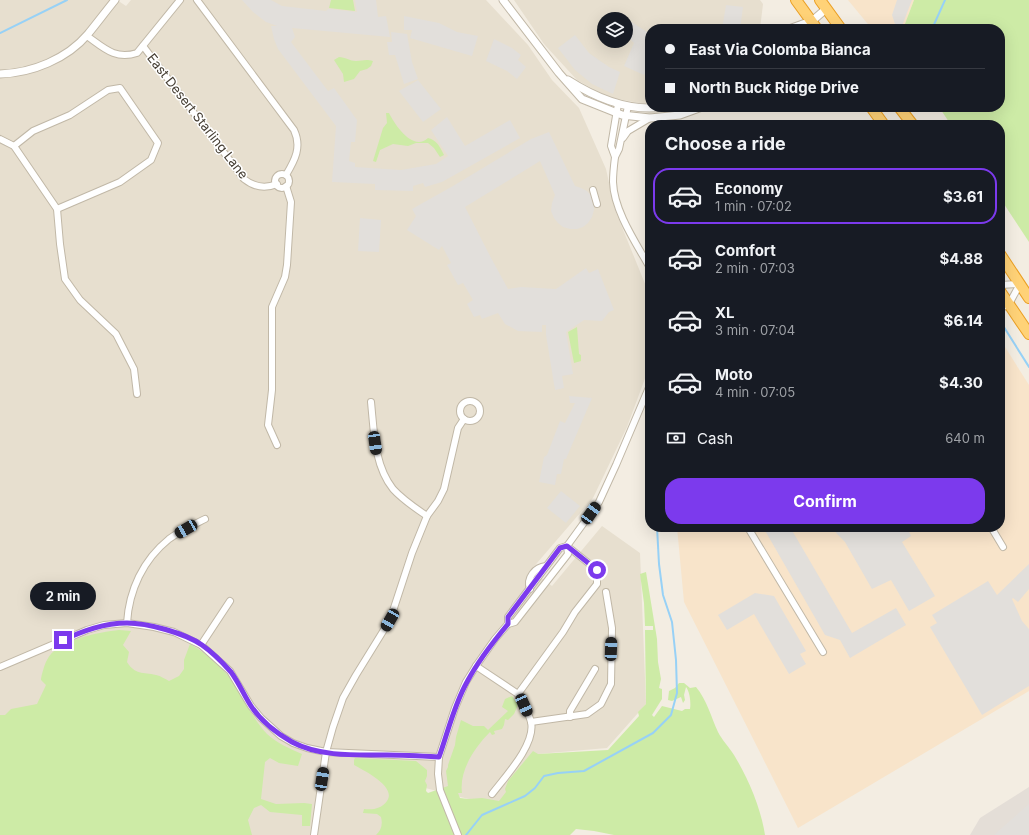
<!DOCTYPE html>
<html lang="en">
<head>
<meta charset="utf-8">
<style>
  :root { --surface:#171b24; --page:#20242c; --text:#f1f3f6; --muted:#9ea1a6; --line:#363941; --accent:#7c3aed }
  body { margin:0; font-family:Inter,sans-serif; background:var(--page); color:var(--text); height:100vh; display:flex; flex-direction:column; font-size:15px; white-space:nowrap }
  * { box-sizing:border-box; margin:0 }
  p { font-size:13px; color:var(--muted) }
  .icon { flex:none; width:22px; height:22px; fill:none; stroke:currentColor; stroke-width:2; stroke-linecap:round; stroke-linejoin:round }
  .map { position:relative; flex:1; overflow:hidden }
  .details { position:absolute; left:645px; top:120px; width:360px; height:412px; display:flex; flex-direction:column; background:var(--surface); border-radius:16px; box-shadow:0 4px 16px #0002 }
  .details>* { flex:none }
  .banner { position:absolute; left:645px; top:24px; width:360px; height:88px; border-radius:16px; box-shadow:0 4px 16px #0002; display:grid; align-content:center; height:88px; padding:0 20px; background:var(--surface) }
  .controls { position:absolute; left:597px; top:12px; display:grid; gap:8px }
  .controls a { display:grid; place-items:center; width:36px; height:36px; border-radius:50%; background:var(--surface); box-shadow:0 4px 16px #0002; font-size:20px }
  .end { position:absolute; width:18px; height:18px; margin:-9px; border:5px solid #7c3aed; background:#fff; box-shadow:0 0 0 2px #fff }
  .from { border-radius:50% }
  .bubble { position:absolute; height:28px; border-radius:14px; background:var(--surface); box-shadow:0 4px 16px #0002; font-size:13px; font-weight:700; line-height:28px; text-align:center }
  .car { position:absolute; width:12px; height:24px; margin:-12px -6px; border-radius:5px; box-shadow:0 0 3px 1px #0007; background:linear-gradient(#222 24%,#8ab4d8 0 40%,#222 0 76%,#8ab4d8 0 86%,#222 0) }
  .banner b { display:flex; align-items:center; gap:14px; height:38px; font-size:15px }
  .banner b+b { border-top:1px solid var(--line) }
  .banner i { width:10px; height:10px; background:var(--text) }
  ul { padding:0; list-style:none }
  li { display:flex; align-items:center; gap:12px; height:56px; margin:0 8px 6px; padding:0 12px; border:2px solid transparent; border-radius:16px }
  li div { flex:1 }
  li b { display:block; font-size:15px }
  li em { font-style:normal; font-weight:700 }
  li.current { border-color:var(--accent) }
  li>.icon { width:36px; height:36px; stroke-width:1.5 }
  h2 { padding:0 20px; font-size:18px; line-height:48px }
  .pay { display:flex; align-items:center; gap:10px; height:44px; padding:0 20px; font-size:15px }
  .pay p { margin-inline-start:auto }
  .primary-button { display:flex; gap:8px; margin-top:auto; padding:8px 20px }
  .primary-button a { flex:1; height:46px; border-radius:16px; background:var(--accent); color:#fff; font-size:16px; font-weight:700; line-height:46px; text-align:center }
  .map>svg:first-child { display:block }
  .residential { fill:#e7dfcf; fill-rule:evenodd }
  .commercial { fill:#f8e4ca }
  .industrial { fill:#e4ded7 }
  .green { fill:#cdeba6 }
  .parking { fill:#e2dfdb }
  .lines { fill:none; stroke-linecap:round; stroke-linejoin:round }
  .stream { stroke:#97d1f6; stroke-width:2 }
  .minor-casing { stroke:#c1b8a7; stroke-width:8 }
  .tertiary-casing { stroke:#c1b8a7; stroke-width:9 }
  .trunk-casing { stroke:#eb9f23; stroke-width:12 }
  .minor { stroke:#fff; stroke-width:6 }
  .tertiary { stroke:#fff; stroke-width:7 }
  .trunk { stroke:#ffd277; stroke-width:10 }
  .route { stroke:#7c3aed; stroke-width:5 }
  .labels { text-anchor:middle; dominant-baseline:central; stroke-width:3; stroke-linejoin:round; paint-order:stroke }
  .street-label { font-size:13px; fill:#443d32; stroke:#fff }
</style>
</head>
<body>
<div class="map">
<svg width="1029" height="835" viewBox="0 0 1029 835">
  <rect width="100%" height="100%" fill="#f3ede2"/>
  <g class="residential">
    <path d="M0 0H117L126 6 131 0H486L528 45 552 80 579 108 606 169 615 210 650 296V365L627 427 593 498 531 570 552 586 602 526 640 553 646 704 607 748 538 754 496 806 394 780 388 835H226L0 746Z"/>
    <path d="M514 0H760L763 4 760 29H650V103H639L607 97 577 80 544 44ZM604 19H626V41H604Z"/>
  </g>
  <g class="commercial">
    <path d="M848 0H914L903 29H872Z"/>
    <path d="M1000 339 1029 385V691L798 828 684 602 677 527H1000Z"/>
  </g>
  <path class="industrial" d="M1029 787V835H970L980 818Z"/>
  <g class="green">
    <path d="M331 0H353L355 11 329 8Z"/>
    <path d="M914 0H1029V242L1000 198V125H951L939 107H1000V29H903Z"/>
    <path d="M339 57C345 57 350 61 356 61 363 61 365 59 373 61L371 66 367 69 360 71 354 79 344 82 343 74 334 60Z"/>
    <path d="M386 113H389C395 125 413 152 428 138 437 140 440 147 444 155L440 157 434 148 428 143H416L408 146 393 144 380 150 376 162 373 161 383 128 387 123Z"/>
    <path d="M577 327 579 354 581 355V361L574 363 568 332Z"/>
    <path d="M646 572 657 639 658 662 661 679 659 688 662 689V699L652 715 654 717 662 706 682 711 685 709H690C691 703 690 692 686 687L684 695 685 700 683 703 681 697 672 701 668 700 669 691 675 688 679 683H684L690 688 696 687C707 700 711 717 718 732 722 740 729 747 734 755 748 778 761 808 765 835H614L594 831 576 829 570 835H376C381 830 383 825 381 817L377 814 363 813 364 809C373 810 381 809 387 801 397 787 365 771 354 765V760L355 758 416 761 427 770V776L425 781 427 785 426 791 428 793 448 786 446 771 448 767V765L455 745 456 737 461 720 473 726H484L488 730 508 711 502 707 505 699 512 696 518 705 514 714 508 720 505 719 504 725 502 729 494 731 495 734 492 735 490 732C474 748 459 771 462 793H458L460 798 468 799 482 798 499 801 506 792 505 789 508 781 533 751 538 754 608 750 639 716 638 712 646 704 645 630H653V626H645L644 603 640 574Z"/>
    <path d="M119 630 131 631 123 645 129 652 127 662C135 675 143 672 156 675 161 676 165 679 169 681L179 676 184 669V660L190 644C208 654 225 669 237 688 246 703 254 720 267 734 277 743 290 749 302 754L298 766 279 763 270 758 265 762 261 799 276 804 304 803 312 804 310 826H302V815L270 812 261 805 254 808 248 820 252 835H0V715H5L11 709 37 704 46 685 41 680C41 676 45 663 47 660 56 640 100 632 119 630Z"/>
  </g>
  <g class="parking">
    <path d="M242 0H271L282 6 326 11 328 9 357 12 355 0H376L378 17 386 16 390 37 292 28 295 37 291 42 328 91 334 88 357 120 355 142H351L349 161 355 163V167L401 170 436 164 448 156 431 130 447 117 465 146 510 120 520 138 442 182 425 187 423 183 413 186V191L375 190V184L332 182 336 126 278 49 274 39 271 26H277L266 22 253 12Z"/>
    <path d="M897 0H912L902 26 895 24 892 15Z"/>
    <path d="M726 5 743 7 740 29H722Z"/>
    <path d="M404 16 439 23 457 32 478 36 472 56 410 38 412 30H404Z"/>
    <path d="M630 21 650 34V63L644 75 624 66 634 43 626 35V25Z"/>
    <path d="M391 32 407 34 412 62 418 79 404 84 395 55H389L387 42H392Z"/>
    <path d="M575 35 589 53 609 67 620 72 613 94 592 84 575 70 558 48Z"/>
    <path d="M494 39 512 48 521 55 518 60 526 67 517 79 507 71 486 61Z"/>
    <path d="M418 80 441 109 423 122 399 91Z"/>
    <path d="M549 132 575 186 581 188 587 191 592 197 594 203V210L592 217 588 223 583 227 577 229H570L563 227 558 223 554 218 551 211 552 203 555 195 540 161 465 207 490 256 508 289 521 287 556 289 586 268 589 273 598 269 614 310 609 312 602 321 584 320 566 332 573 374 562 376 564 388 555 390 546 335V325H542V332L518 331 505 324 498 313 482 319 480 315 474 317 467 304 473 300 463 283 458 285 447 265 451 263 442 246 439 250 407 230 416 216 412 209 453 186 531 139Z"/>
    <path d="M360 218 381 220 379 252 358 251Z"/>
    <path d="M569 396 592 398 566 459H564L561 474H557L555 485 539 482 544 457 547 455 560 421 565 423 575 403H570Z"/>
    <path d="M561 491 580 506 566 523 547 508Z"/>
    <path d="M763 527H790L852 633 896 608 906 625 850 658 840 640 825 635Z"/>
    <path d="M833 527H907L911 536 902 542 935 596 909 611 891 580 872 589 845 542 837 534Z"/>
    <path d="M1029 564V589L1018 602 1013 598 1012 599 1022 621 1029 629V686L982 715 930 627 937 623 932 615 988 581 997 595Z"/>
    <path d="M755 593 774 596 806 651 800 654 806 664 789 674 754 614 727 630 718 615Z"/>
    <path d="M1029 804V835H994Z"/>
  </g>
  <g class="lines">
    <g class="stream">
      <path d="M932 29 945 0"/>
      <path d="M0 33 67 0"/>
      <path d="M1002 324 1029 367"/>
      <path d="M466 835 482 815 525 796 535 788 544 776 558 773 584 771 653 733 671 715 677 693 676 660 672 622 663 595 659 564 657 527"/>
    </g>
    <g class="minor-casing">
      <g id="minor">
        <path d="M197 0 294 130C302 147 295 160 286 175"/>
        <path d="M87 36C104 48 115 60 137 53L180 0"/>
        <path d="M143 46 244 179C254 187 265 189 277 184"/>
        <path d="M618 104 611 146 615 157 619 149 628 106"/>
        <path d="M623 138 628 131 650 118"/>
        <path d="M0 139 14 146 57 209 60 244 65 279 80 300 116 334 134 369 137 394"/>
        <path d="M14 146 33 131 70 115 108 90 120 88 158 143 151 160 120 182 57 209"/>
        <path d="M615 157C614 165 613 174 613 182 614 211 636 243 650 268"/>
        <circle cx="282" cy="181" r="7"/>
        <path d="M593 190 597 204"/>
        <path d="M1000 285 1020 284"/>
        <path d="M1000 309 1009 304 1020 284"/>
        <circle cx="470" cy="411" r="10"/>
        <path d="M371 402C374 431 374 465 393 489 403 500 415 508 427 516"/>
        <path d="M277 445 268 425 272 390V307L285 277 287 265 291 202 286 186"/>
        <path d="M749 527 750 531 823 652"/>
        <path d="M991 527 1003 547"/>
        <path d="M530 589C526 578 535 567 546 566"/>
        <path d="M127 623C129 590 143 560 169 539 180 531 193 525 205 519"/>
        <path d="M508 624V617L560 548 567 546"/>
        <path d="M201 645 230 601"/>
        <path d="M476 666 518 694"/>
        <path d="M0 667 87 630 104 625 127 623 154 627 174 632 201 645 230 671 251 706 261 718 281 736 293 743 307 748 326 752 439 757"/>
        <path d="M570 717V711L595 669"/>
        <path d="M531 722 587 714 601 704 611 684 612 628 606 592"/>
        <path d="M492 794C505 777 536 744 531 722 529 713 522 703 518 694L563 632 575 612 597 584V570L567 546"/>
        <path d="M314 835 326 752 333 727 343 698 356 675 390 620 412 553 427 516 438 501 444 489 458 428 464 419"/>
        <path d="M458 835 440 790 438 774 439 757 455 708 466 682 476 666 495 639 508 624 515 622 568 554 567 546 599 502 616 465 650 385"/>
      </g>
    </g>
    <g class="tertiary-casing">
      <g id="tertiary">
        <path d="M503 0 559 73 582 99 622 115 650 118 680 115 702 107"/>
        <path d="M789 29 811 21"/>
        <path d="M806 29 812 21 826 9"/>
        <path d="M0 74C32 73 67 59 88 34 97 23 106 11 115 0"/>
        <path d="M568 80C596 98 630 112 664 107"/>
      </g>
    </g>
    <g class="trunk-casing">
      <g id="trunk">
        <path d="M796 0 817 29"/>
        <path d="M820 0 841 29"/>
        <path d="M871 107 884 125"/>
        <path d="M899 107 913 125"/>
        <path d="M1000 254 1029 298"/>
        <path d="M1000 291 1029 334"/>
      </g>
    </g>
    <use href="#minor" class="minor"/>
    <use href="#tertiary" class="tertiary"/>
    <use href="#trunk" class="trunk"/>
  </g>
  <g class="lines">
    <path class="route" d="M63 640C83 631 104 623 127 623 147 623 185 633 202 645 212 652 223 663 231 672 239 683 244 695 251 706 261 721 276 733 292 742 320 757 356 755 387 755 405 755 422 756 439 757 448 732 454 705 467 682 478 661 493 642 508 624V617L560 548 567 546 597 570"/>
  </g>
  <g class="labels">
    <g class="street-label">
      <text transform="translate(198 116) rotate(52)">East Desert Starling Lane</text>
    </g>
  </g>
</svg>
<div class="controls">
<a><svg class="icon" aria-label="layers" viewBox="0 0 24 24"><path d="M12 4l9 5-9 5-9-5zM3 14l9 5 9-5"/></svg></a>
</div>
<i class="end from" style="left:597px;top:570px"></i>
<i class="end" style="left:63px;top:640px"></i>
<div class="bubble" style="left:30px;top:582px;width:66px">2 min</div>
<i class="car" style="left:375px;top:443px;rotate:172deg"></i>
<i class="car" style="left:591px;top:513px;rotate:35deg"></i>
<i class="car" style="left:186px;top:529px;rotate:240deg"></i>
<i class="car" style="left:390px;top:620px;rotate:210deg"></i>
<i class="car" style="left:611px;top:649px;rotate:2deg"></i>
<i class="car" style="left:524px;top:705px;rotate:156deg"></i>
<i class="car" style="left:322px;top:779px;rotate:9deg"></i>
<div class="banner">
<b><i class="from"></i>East Via Colomba Bianca</b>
<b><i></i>North Buck Ridge Drive</b>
</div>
<section class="details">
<h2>Choose a ride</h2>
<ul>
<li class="current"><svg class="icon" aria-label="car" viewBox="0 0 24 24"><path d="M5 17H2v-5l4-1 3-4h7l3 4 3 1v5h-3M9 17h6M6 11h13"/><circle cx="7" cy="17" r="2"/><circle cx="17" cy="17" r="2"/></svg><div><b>Economy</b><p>1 min · 07:02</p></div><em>$3.61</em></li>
<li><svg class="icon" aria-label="car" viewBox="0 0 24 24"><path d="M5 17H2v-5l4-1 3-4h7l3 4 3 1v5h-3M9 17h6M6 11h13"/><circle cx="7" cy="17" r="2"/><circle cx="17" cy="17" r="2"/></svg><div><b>Comfort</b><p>2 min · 07:03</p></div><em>$4.88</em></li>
<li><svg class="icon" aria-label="car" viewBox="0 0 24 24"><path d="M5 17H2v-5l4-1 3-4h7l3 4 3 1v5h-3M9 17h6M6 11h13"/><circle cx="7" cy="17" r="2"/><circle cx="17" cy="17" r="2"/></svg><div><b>XL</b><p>3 min · 07:04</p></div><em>$6.14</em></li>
<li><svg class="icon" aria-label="car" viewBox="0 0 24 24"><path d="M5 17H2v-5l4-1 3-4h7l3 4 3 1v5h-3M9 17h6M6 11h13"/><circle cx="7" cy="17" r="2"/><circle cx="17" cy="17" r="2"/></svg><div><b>Moto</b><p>4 min · 07:05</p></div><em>$4.30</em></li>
</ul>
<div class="pay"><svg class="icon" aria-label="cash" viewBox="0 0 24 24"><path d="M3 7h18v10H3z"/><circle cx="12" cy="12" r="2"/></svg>Cash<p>640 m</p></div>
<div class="primary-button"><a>Confirm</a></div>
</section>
</div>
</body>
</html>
